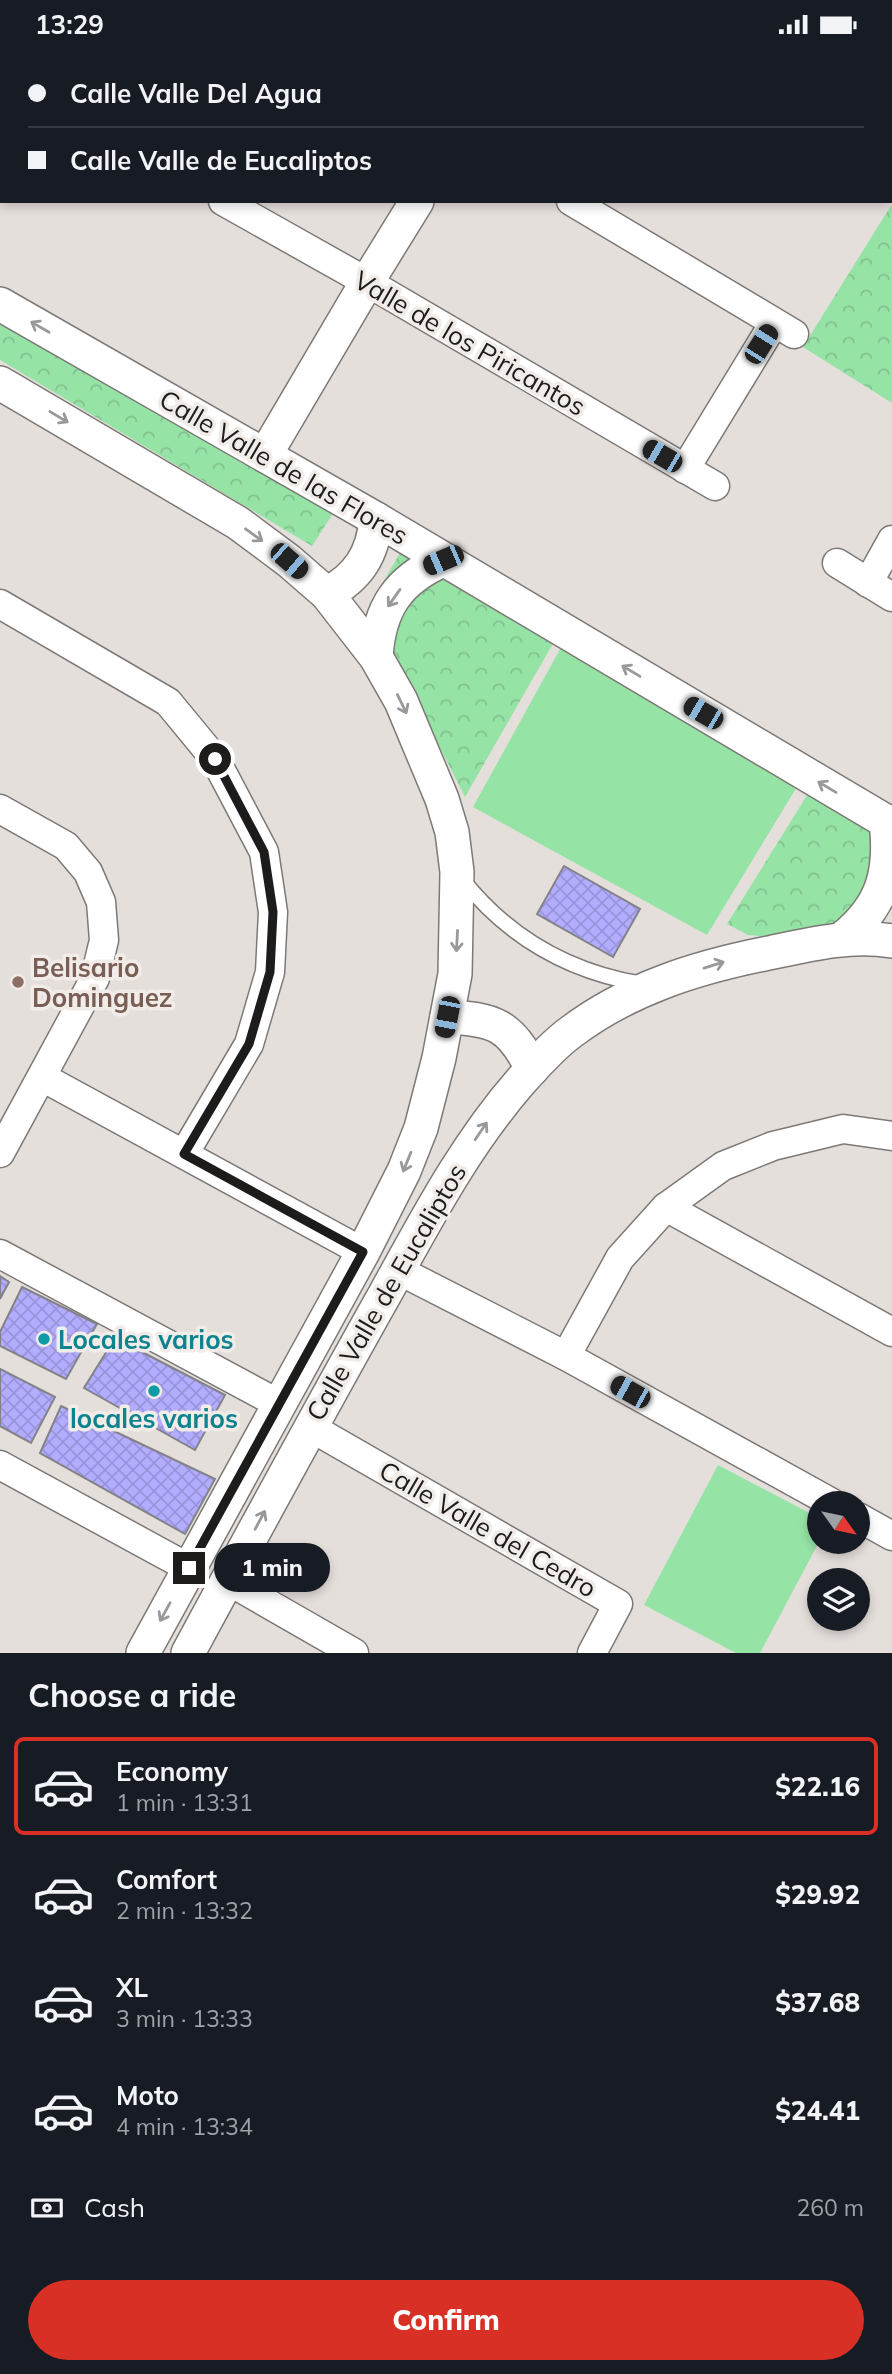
<!DOCTYPE html>
<html lang="en">
<head>
<meta charset="utf-8">
<style>
  :root { --surface:#171b24; --page:#242831; --text:#f1f3f6; --muted:#9ea1a6; --line:#363941; --accent:#d93025 }
  body { margin:0; font-family:Mulish,sans-serif; background:var(--page); color:var(--text); height:100vh; display:flex; flex-direction:column; font-size:26px; white-space:nowrap }
  * { box-sizing:border-box; margin:0 }
  p { font-size:23px; color:var(--muted) }
  .icon { flex:none; width:38px; height:38px; fill:none; stroke:currentColor; stroke-width:2; stroke-linecap:round; stroke-linejoin:round }
  .map { position:relative; height:1604px; overflow:hidden }
  .side { display:flex; flex-direction:column; background:var(--surface); flex:1 }
  .side>* { flex:none }
  .hud { position:absolute; left:0px; top:0px; width:892px; height:154px; box-shadow:0 4px 10px #0003; display:grid; align-content:center; height:154px; padding:0 28px; background:var(--surface) }
  .needle { width:46px; rotate:123deg }
  .tools { position:absolute; left:807px; top:1442px; display:grid; gap:14px }
  .tools a { display:grid; place-items:center; width:63px; height:63px; border-radius:50%; background:var(--surface); box-shadow:0 4px 10px #0003; font-size:35px }
  .end { position:absolute; width:32px; height:32px; margin:-16px; border:9px solid #1e1c1b; background:#fff; box-shadow:0 0 0 4px #fff }
  .from { border-radius:50% }
  .bubble { position:absolute; height:49px; border-radius:24px; background:var(--surface); box-shadow:0 4px 10px #0003; font-size:23px; font-weight:800; line-height:49px; text-align:center }
  .car { position:absolute; width:21px; height:42px; margin:-21px -10px; border-radius:9px; box-shadow:0 0 5px 2px #0007; background:linear-gradient(#222 24%,#8ab4d8 0 40%,#222 0 76%,#8ab4d8 0 86%,#222 0) }
  .hud b { display:flex; align-items:center; gap:24px; height:66px; font-size:26px }
  .hud b+b { border-top:2px solid var(--line) }
  .hud i { width:18px; height:18px; background:var(--text) }
  ul { padding:0; list-style:none }
  li { display:flex; align-items:center; gap:21px; height:98px; margin:0 14px 10px; padding:0 14px; border:4px solid transparent; border-radius:10px }
  li div { flex:1 }
  li b { display:block; font-size:26px }
  li em { font-style:normal; font-weight:800 }
  li.active { border-color:var(--accent) }
  li>.icon { width:63px; height:63px; stroke-width:1.5 }
  h2 { padding:0 28px; font-size:32px; line-height:84px }
  .pay { display:flex; align-items:center; gap:18px; height:77px; padding:0 28px; font-size:26px }
  .pay p { margin-inline-start:auto }
  .action { display:flex; gap:14px; margin-top:auto; padding:14px 28px }
  .action a { flex:1; height:80px; border-radius:42px; background:var(--accent); color:#fff; font-size:28px; font-weight:800; line-height:80px; text-align:center }
  .status { display:flex; justify-content:space-between; align-items:center; height:49px; padding:0 35px; background:var(--surface); direction:ltr }
  .status svg { height:19px; fill:currentColor }
  .map>svg:first-child { display:block }
  .grass { fill:#96e3a6 }
  .park { fill:url(#park-crowns) }
  .building { fill:url(#building-cross-hatch); stroke:#828287; stroke-width:2 }
  .lines { fill:none; stroke-linecap:round; stroke-linejoin:round }
  .service-casing { stroke:#7e7976; stroke-width:17 }
  .minor-casing { stroke:#7e7976; stroke-width:31 }
  .tertiary-casing { stroke:#7e7976; stroke-width:36 }
  .service { stroke:#fff; stroke-width:14 }
  .minor { stroke:#fff; stroke-width:28 }
  .tertiary { stroke:#fff; stroke-width:33 }
  .oneway { stroke:#9a9998 }
  .route { stroke:#1e1c1b; stroke-width:9 }
  .education-dot { fill:#8d6e63; stroke:#f2ece9; stroke-width:2.5 }
  .culture-dot { fill:#0f9aa8; stroke:#f2ece9; stroke-width:2.5 }
  .labels { text-anchor:middle; dominant-baseline:central; stroke-width:7; stroke-linejoin:round; paint-order:stroke }
  .street-label { font-size:26px; fill:#1e1c1b; stroke:#f2ece9 }
  .education-label { font-size:26px; font-weight:bold; fill:#785e54; stroke:#f2ece9; text-anchor:start }
  .culture-label { font-size:26px; font-weight:bold; fill:#0d838f; stroke:#f2ece9; text-anchor:start }
</style>
</head>
<body>
<div class="status"><b>13:29</b><svg viewBox="0 0 49 12"><path d="M0 12V9h3v3zM5 12V6h3v6zM10 12V3h3v9zM15 12V0h3v12zM26 1h20v11H26zM47 4h2v5h-2z"/></svg></div>
<div class="map">
<svg width="892" height="1604" viewBox="0 0 892 1604">
  <defs>
    <pattern id="park-crowns" width="20" height="18" patternUnits="userSpaceOnUse" patternTransform="scale(1.75)"><rect width="20" height="18" fill="#96e3a6"/><path d="M2 6a3 3 0 1 1 6 0M12 15a3 3 0 1 1 6 0" fill="none" stroke="#81c28e"/></pattern>
    <pattern id="building-cross-hatch" width="8" height="8" patternUnits="userSpaceOnUse" patternTransform="scale(1.75)"><rect width="8" height="8" fill="#b2adff"/><path d="M0 0l8 8M0 8l8-8" fill="none" stroke="#9994da"/></pattern>
  </defs>
  <rect width="100%" height="100%" fill="#e5dfdc"/>
  <g class="grass">
    <path d="M564 593 798 736 707 886 473 758Z"/>
    <path d="M718 1416 819 1469V1493L760 1604H736L644 1556Z"/>
  </g>
  <g class="park">
    <path d="M892 155V354L803 298Z"/>
    <path d="M0 273 334 463 312 497 0 311Z"/>
    <path d="M401 502 555 591 465 748 369 558Z"/>
    <path d="M809 743 864 773 885 802 881 836 838 882 768 888 748 886 727 875Z"/>
  </g>
  <g class="building">
    <path d="M564 817 640 860 613 908 537 865Z"/>
    <path d="M0 1227 9 1233 0 1250Z"/>
    <path d="M22 1238 97 1275 66 1330 0 1297V1283Z"/>
    <path d="M115 1289 225 1346 195 1401 84 1339Z"/>
    <path d="M0 1320 55 1348 31 1394 0 1377Z"/>
    <path d="M61 1357 215 1430 185 1485 40 1404Z"/>
  </g>
  <g class="lines">
    <g class="service-casing">
      <path id="service" d="M462 830C508 888 569 923 642 935"/>
    </g>
    <g class="minor-casing">
      <g id="minor">
        <path d="M309 0 312 2"/>
        <path d="M654 0 657 2"/>
        <path d="M0 27 2 28"/>
        <path d="M891 70 892 68"/>
        <path d="M223 152 367 233 715 437"/>
        <path d="M571 152 794 285"/>
        <path d="M685 420 774 274"/>
        <path d="M837 514 892 548"/>
        <path d="M868 534 892 491"/>
        <path d="M0 555 168 653 215 710 264 803 273 863 270 923 249 995 184 1105"/>
        <path d="M0 760 66 797 88 823 101 853 104 891 95 929 0 1104"/>
        <path d="M42 1028 363 1203"/>
        <path d="M666 1158 892 1283"/>
        <path d="M0 1205 279 1355"/>
        <path d="M398 1221 566 1307 832 1454"/>
        <path d="M566 1307 620 1209 666 1158 723 1117 773 1097 843 1080 892 1087"/>
        <path d="M310 1378 618 1555 592 1604"/>
        <path d="M0 1416 189 1519"/>
        <path d="M858 1468 892 1487"/>
        <path d="M227 1531 354 1604"/>
      </g>
    </g>
    <g class="tertiary-casing">
      <g id="tertiary">
        <path d="M507 2 508 0"/>
        <path d="M0 255 376 470 892 776"/>
        <path d="M0 334 238 474 289 512 327 545 376 608 401 652 442 750 452 783 457 823 455 925 439 1009 421 1079 404 1122 363 1203 143 1604"/>
        <path d="M265 406 367 233 417 152"/>
        <path d="M327 545C358 528 373 506 376 470"/>
        <path d="M376 608C379 559 398 531 443 511"/>
        <path d="M843 889C883 857 892 823 886 772"/>
        <path d="M447 968C494 970 511 976 532 1020"/>
        <path d="M188 1604C253 1484 318 1364 385 1245 426 1171 465 1096 521 1032 536 1015 553 996 571 983 628 940 695 919 764 905 807 896 848 885 892 892"/>
      </g>
    </g>
    <use href="#service" class="service"/>
    <use href="#minor" class="minor"/>
    <use href="#tertiary" class="tertiary"/>
  </g>
  <defs><path id="oneway-shaft" d="M-6 0H5M1.5-3L5.5 0L1.5 3" fill="none" stroke-width="1.6" stroke-linecap="round" stroke-linejoin="round" transform="scale(1.75)"/></defs>
  <g class="oneway">
    <use href="#oneway-shaft" transform="translate(40 278) rotate(-150)"/>
    <use href="#oneway-shaft" transform="translate(59 368) rotate(31)"/>
    <use href="#oneway-shaft" transform="translate(254 486) rotate(36)"/>
    <use href="#oneway-shaft" transform="translate(394 549) rotate(125)"/>
    <use href="#oneway-shaft" transform="translate(631 622) rotate(-149)"/>
    <use href="#oneway-shaft" transform="translate(402 655) rotate(64)"/>
    <use href="#oneway-shaft" transform="translate(827 738) rotate(-149)"/>
    <use href="#oneway-shaft" transform="translate(457 892) rotate(93)"/>
    <use href="#oneway-shaft" transform="translate(714 916) rotate(-17)"/>
    <use href="#oneway-shaft" transform="translate(481 1082) rotate(-56)"/>
    <use href="#oneway-shaft" transform="translate(407 1113) rotate(112)"/>
    <use href="#oneway-shaft" transform="translate(260 1471) rotate(-62)"/>
    <use href="#oneway-shaft" transform="translate(165 1563) rotate(119)"/>
  </g>
  <g class="lines">
    <path class="route" d="M189 1519 363 1203 184 1105 249 995 270 923 273 863 264 803 215 710"/>
  </g>
  <circle class="education-dot" cx="18" cy="933" r="7"/>
  <g class="culture-dot">
    <circle cx="44" cy="1290" r="7"/>
    <circle cx="154" cy="1342" r="7"/>
  </g>
  <g class="labels">
    <g class="street-label">
      <text transform="translate(470 294) rotate(30)">Valle de los Piricantos</text>
      <text transform="translate(284 418) rotate(30)">Calle Valle de las Flores</text>
      <text transform="translate(386 1243) rotate(-60)">Calle Valle de Eucaliptos</text>
      <text transform="translate(488 1480) rotate(30)">Calle Valle del Cedro</text>
    </g>
    <g class="education-label">
      <text x="32" y="918">Belisario<tspan x="32" dy="30">Dominguez</tspan></text>
    </g>
    <g class="culture-label">
      <text x="58" y="1290">Locales varios</text>
      <text x="154" y="1369" text-anchor="middle">locales varios</text>
    </g>
  </g>
</svg>
<div class="tools">
<a><svg class="needle" viewBox="-14 -14 28 28"><path d="M0-13l5 13h-10z" fill="#e53935"/><path d="M0 13l5-13h-10z" fill="#9ea1a6"/></svg></a>
<a><svg class="icon" aria-label="layers" viewBox="0 0 24 24"><path d="M12 4l9 5-9 5-9-5zM3 14l9 5 9-5"/></svg></a>
</div>
<i class="end from" style="left:215px;top:710px"></i>
<i class="end" style="left:189px;top:1519px"></i>
<div class="bubble" style="left:214px;top:1494px;width:116px">1 min</div>
<i class="car" style="left:761px;top:295px;rotate:32deg"></i>
<i class="car" style="left:662px;top:407px;rotate:300deg"></i>
<i class="car" style="left:443px;top:511px;rotate:247deg"></i>
<i class="car" style="left:289px;top:512px;rotate:131deg"></i>
<i class="car" style="left:703px;top:664px;rotate:300deg"></i>
<i class="car" style="left:447px;top:968px;rotate:191deg"></i>
<i class="car" style="left:630px;top:1343px;rotate:299deg"></i>
<div class="hud">
<b><i class="from"></i>Calle Valle Del Agua</b>
<b><i></i>Calle Valle de Eucaliptos</b>
</div>
</div>
<section class="side">
<h2>Choose a ride</h2>
<ul>
<li class="active"><svg class="icon" aria-label="car" viewBox="0 0 24 24"><path d="M5 17H2v-5l4-1 3-4h7l3 4 3 1v5h-3M9 17h6M6 11h13"/><circle cx="7" cy="17" r="2"/><circle cx="17" cy="17" r="2"/></svg><div><b>Economy</b><p>1 min · 13:31</p></div><em>$22.16</em></li>
<li><svg class="icon" aria-label="car" viewBox="0 0 24 24"><path d="M5 17H2v-5l4-1 3-4h7l3 4 3 1v5h-3M9 17h6M6 11h13"/><circle cx="7" cy="17" r="2"/><circle cx="17" cy="17" r="2"/></svg><div><b>Comfort</b><p>2 min · 13:32</p></div><em>$29.92</em></li>
<li><svg class="icon" aria-label="car" viewBox="0 0 24 24"><path d="M5 17H2v-5l4-1 3-4h7l3 4 3 1v5h-3M9 17h6M6 11h13"/><circle cx="7" cy="17" r="2"/><circle cx="17" cy="17" r="2"/></svg><div><b>XL</b><p>3 min · 13:33</p></div><em>$37.68</em></li>
<li><svg class="icon" aria-label="car" viewBox="0 0 24 24"><path d="M5 17H2v-5l4-1 3-4h7l3 4 3 1v5h-3M9 17h6M6 11h13"/><circle cx="7" cy="17" r="2"/><circle cx="17" cy="17" r="2"/></svg><div><b>Moto</b><p>4 min · 13:34</p></div><em>$24.41</em></li>
</ul>
<div class="pay"><svg class="icon" aria-label="cash" viewBox="0 0 24 24"><path d="M3 7h18v10H3z"/><circle cx="12" cy="12" r="2"/></svg>Cash<p>260 m</p></div>
<div class="action"><a>Confirm</a></div>
</section>
</body>
</html>
